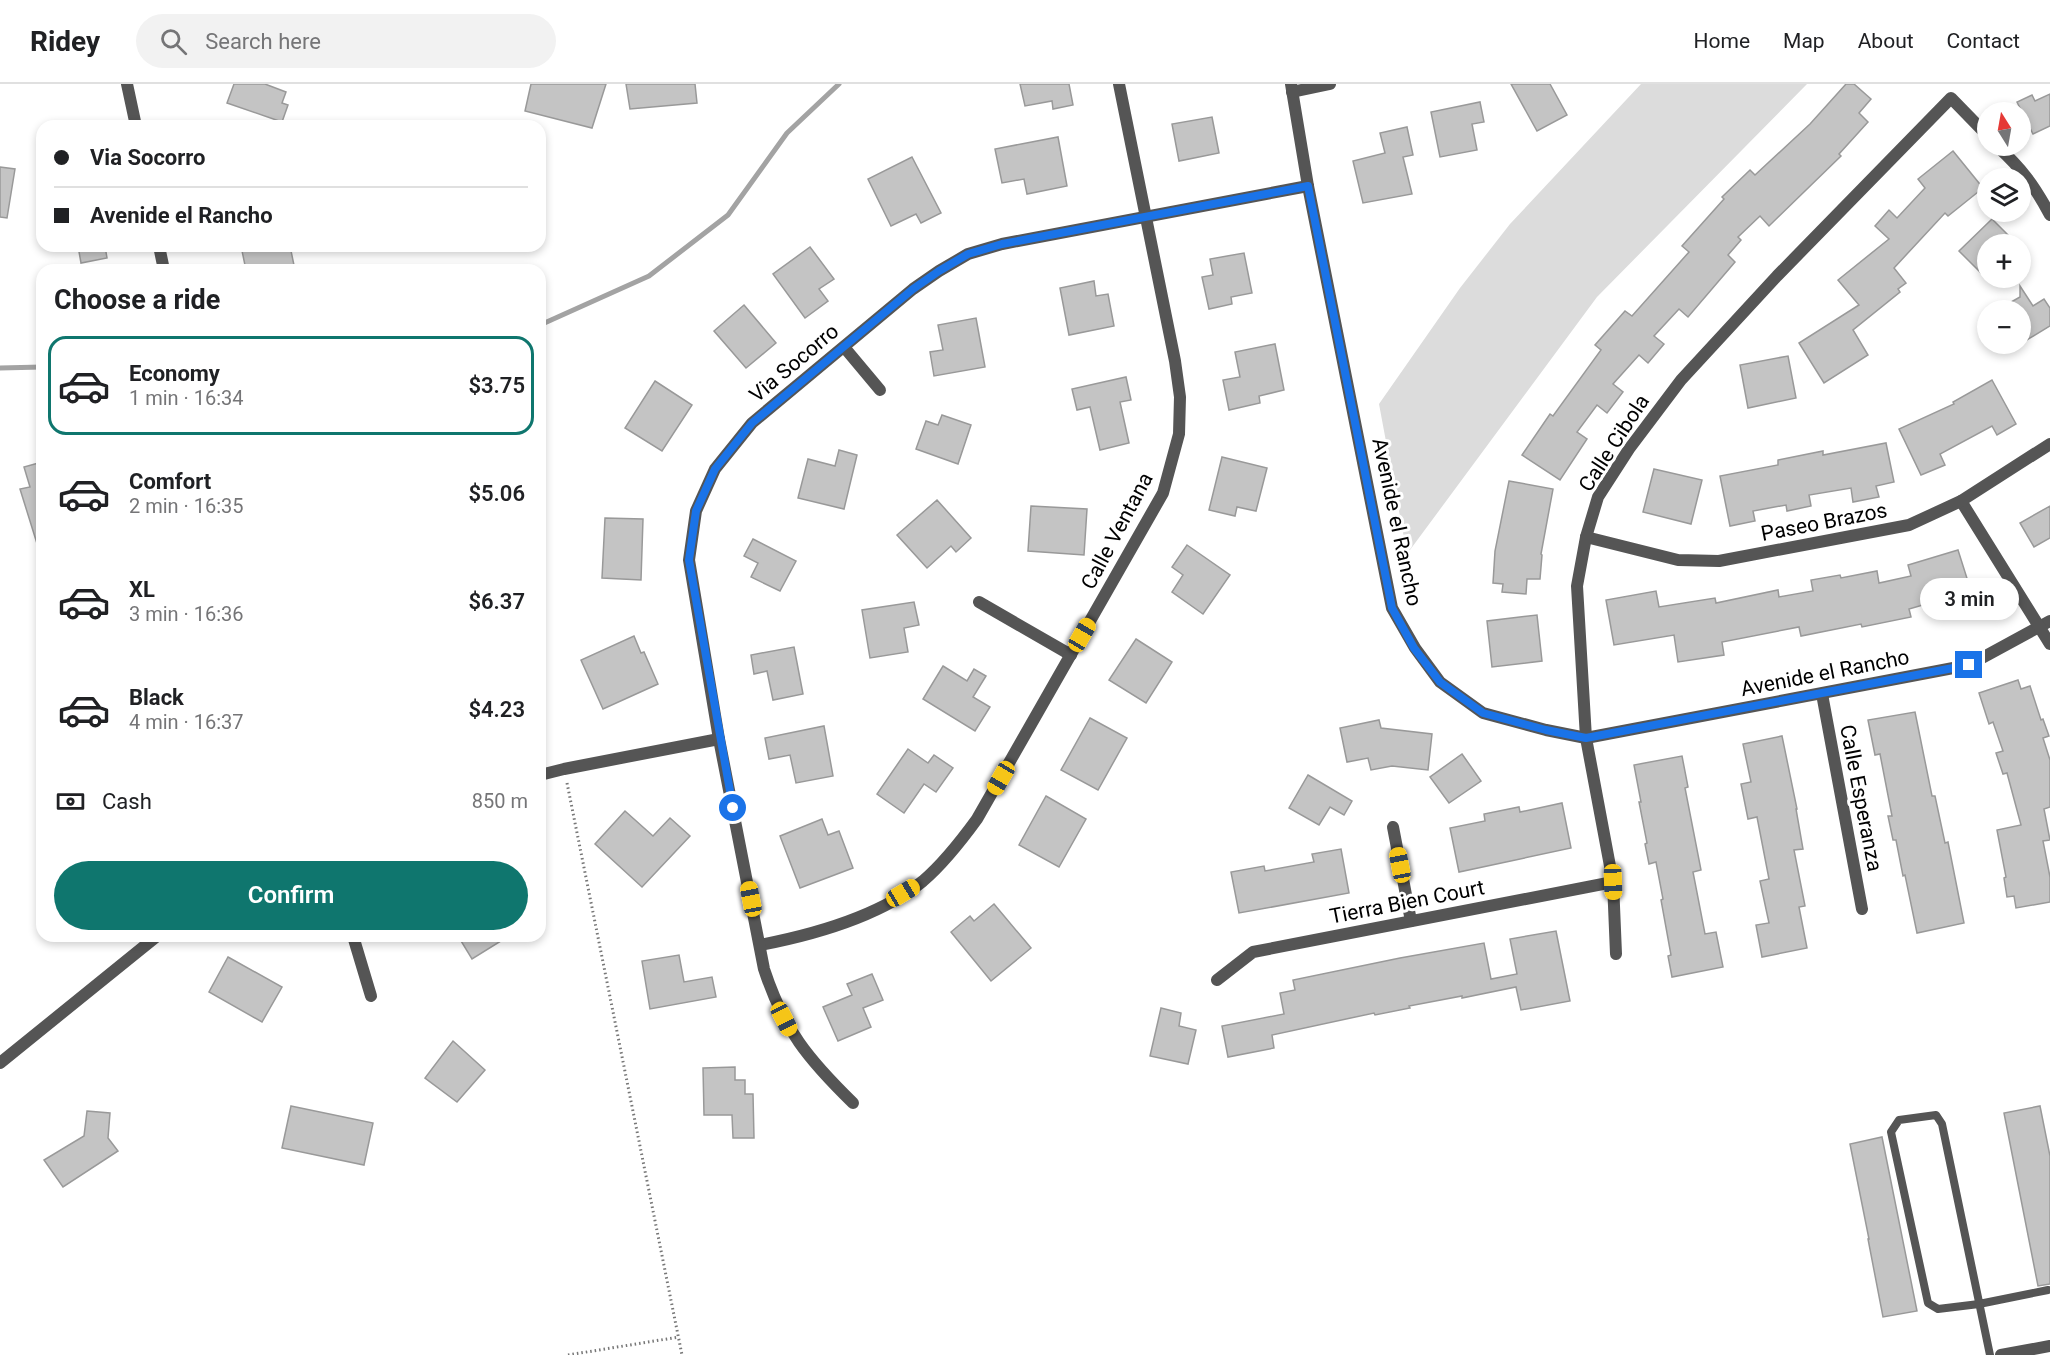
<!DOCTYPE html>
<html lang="en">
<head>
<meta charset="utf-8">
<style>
  :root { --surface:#fff; --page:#f2f2f2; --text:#202124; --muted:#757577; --line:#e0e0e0; --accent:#0f766e }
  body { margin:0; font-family:Roboto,sans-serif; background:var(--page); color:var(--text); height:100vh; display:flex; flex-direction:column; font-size:22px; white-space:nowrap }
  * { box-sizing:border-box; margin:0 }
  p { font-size:20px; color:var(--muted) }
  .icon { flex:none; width:33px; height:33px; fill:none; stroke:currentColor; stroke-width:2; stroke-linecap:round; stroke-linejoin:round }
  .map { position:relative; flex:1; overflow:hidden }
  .panel { position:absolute; left:36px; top:180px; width:510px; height:678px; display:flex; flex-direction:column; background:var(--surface); border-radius:18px; box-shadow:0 3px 9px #0003 }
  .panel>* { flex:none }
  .guide { position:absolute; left:36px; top:36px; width:510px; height:132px; border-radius:18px; box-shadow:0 3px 9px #0003; display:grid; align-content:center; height:132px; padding:0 18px; background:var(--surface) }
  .needle { width:39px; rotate:349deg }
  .fabs { position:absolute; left:1977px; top:18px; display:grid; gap:12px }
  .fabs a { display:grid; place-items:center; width:54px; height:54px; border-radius:50%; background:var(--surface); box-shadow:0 3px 9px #0003; font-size:30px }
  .end { position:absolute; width:27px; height:27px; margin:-14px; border:8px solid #1a73e8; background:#fff; box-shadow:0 0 0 3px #fff }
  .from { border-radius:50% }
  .bubble { position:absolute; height:42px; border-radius:21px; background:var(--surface); box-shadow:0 3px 9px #0003; font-size:20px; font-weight:600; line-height:42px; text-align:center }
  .car { position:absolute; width:18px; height:36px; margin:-18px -9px; border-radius:8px; box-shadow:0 0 4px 2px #0007; background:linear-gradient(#f5c518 24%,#345 0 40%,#f5c518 0 76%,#345 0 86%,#f5c518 0) }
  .guide b { display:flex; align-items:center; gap:21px; height:57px; font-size:22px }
  .guide b+b { border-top:2px solid var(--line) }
  .guide i { width:15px; height:15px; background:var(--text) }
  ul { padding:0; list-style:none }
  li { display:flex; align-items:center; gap:18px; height:99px; margin:0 12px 9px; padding:0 6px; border:3px solid transparent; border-radius:18px }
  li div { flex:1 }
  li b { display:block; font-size:22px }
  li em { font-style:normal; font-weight:600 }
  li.active { border-color:var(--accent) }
  li>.icon { width:54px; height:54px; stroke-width:1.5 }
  h2 { padding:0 18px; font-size:27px; line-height:72px }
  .pay { display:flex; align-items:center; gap:15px; height:66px; padding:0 18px; font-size:22px }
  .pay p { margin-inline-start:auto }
  .cta { display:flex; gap:12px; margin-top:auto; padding:12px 18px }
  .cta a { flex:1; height:69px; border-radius:36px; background:var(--accent); color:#fff; font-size:24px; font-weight:600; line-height:69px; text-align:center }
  header { display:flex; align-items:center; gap:36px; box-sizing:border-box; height:84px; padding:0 30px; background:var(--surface); border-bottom:2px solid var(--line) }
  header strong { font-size:28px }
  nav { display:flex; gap:33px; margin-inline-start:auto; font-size:21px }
  .search { width:420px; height:54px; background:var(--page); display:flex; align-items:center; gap:15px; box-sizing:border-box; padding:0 21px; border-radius:33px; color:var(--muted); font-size:22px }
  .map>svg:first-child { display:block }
  .green { fill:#dcdcdc }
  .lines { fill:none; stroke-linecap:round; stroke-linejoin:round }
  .stream { stroke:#a3a3a3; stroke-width:5 }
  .building { fill:#c4c4c4; stroke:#999; stroke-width:1.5 }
  .path { stroke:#777; stroke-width:3; stroke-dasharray:1.5 3; stroke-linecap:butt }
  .service { stroke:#555; stroke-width:8 }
  .minor { stroke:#555; stroke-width:12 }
  .route { stroke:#1a73e8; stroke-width:8 }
  .labels { text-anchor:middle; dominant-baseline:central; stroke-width:6; stroke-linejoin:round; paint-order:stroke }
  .street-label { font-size:21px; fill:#000; stroke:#fff }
</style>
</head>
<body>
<header>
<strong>Ridey</strong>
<div class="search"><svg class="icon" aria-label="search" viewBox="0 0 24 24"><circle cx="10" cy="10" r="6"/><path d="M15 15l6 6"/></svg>Search here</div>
<nav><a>Home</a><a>Map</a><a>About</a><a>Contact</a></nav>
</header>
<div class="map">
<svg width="2050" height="1271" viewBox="0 0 2050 1271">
  <rect width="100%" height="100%" fill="#fff"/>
  <path class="green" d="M1641 0H1807L1597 213 1407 470 1379 320 1460 204 1510 140Z"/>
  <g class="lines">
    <g class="stream">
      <path d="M540 241 649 192 728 131 787 49 839 0"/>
      <path d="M0 284 42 283"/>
    </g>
  </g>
  <g class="building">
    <path d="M234 0H265L286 8 282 19 288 21 282 38 227 19Z"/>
    <path d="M531 0H606L592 44 525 27Z"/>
    <path d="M626 0H695L697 19 630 25Z"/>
    <path d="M1020 0H1069L1073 21 1053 25 1052 17 1025 22Z"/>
    <path d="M1511 0H1550L1567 31 1537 47Z"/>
    <path d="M1846 0H1854L1871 15 1859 29 1868 38 1839 70 1841 72 1769 142 1760 132 1738 153 1741 156 1728 171 1735 178 1688 233 1679 225 1654 252 1664 260 1648 279 1639 271 1613 300 1623 308 1607 329 1597 321 1577 348 1587 355 1560 396 1522 371 1550 330 1553 332 1601 266 1595 261 1625 227 1632 232 1689 168 1682 162 1724 115 1722 113 1750 86 1755 91 1810 40Z"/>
    <path d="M2050 10V42L2033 50 2017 18 2032 11 2035 17Z"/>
    <path d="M1480 18 1484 38 1472 40 1477 66 1440 73 1431 28Z"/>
    <path d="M1212 33 1219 69 1179 77 1172 40Z"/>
    <path d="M1407 43 1413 71 1403 73 1412 110 1363 119 1353 77 1385 69 1380 49Z"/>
    <path d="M1058 53 1067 102 1027 110 1024 95 1002 99 995 65Z"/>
    <path d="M1953 67 1983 104 1948 132 1945 129 1894 184 1906 199 1898 205 1900 208 1853 246 1868 271 1824 299 1799 259 1859 221 1838 196 1889 155 1875 142 1889 126 1897 134 1925 104 1918 95Z"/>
    <path d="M912 73 941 129 921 139 916 130 891 142 868 95Z"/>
    <path d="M0 83 15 85 7 134 0 133Z"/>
    <path d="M1992 135 2017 160H1988V196L1959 167Z"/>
    <path d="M78 162H105L107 174 81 179Z"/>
    <path d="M241 162H290L295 186H246Z"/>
    <path d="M810 163 834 195 819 205 828 217 805 234 773 190Z"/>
    <path d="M1244 169 1252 209 1231 213 1232 220 1209 225 1202 193 1213 191 1210 175Z"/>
    <path d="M1094 197 1096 212 1108 210 1114 242 1069 251 1060 204Z"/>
    <path d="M2020 202 2033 222 2044 215 2050 224V242L2020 260V226H1997L2020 213Z"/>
    <path d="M744 221 776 259 746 284 714 247Z"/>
    <path d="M976 234 985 283 934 292 930 268 943 266 938 241Z"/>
    <path d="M1275 260 1284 306 1259 312 1260 319 1229 326 1223 296 1240 293 1235 268Z"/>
    <path d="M1788 272 1796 314 1748 324 1740 281Z"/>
    <path d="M1126 293 1131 316 1120 318 1129 359 1100 366 1090 323 1077 326 1072 305Z"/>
    <path d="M1992 296 2016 340 1997 351 1992 342 1940 370 1945 381 1921 391 1899 345 1954 320 1953 318Z"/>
    <path d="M655 297 692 321 662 367 625 344Z"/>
    <path d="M942 331 971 341 958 380 916 365 926 337 938 341Z"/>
    <path d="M1886 359 1894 398 1876 402 1879 413 1853 418 1851 404 1809 411 1811 422 1787 427 1786 421 1753 427 1755 437 1730 442 1720 392 1778 381V376L1823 367V371Z"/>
    <path d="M839 366 857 371 844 425 798 414 808 375 835 382Z"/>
    <path d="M1222 373 1267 384 1256 427 1237 423 1235 432 1209 426Z"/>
    <path d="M42 378V466H39L20 405 30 403 24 383Z"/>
    <path d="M1654 385 1702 396 1691 440 1643 428Z"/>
    <path d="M1509 397 1553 405 1541 470 1542 471 1540 495H1527L1526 510 1502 508 1503 500 1493 499 1495 467Z"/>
    <path d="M937 416 971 454 956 468 951 462 927 484 897 451Z"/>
    <path d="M1031 422 1087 425 1084 471 1028 467Z"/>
    <path d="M2050 422V454L2034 463 2020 439Z"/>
    <path d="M605 434 643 435 641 496 602 494Z"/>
    <path d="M753 455 796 477 780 507 751 493 758 479 744 472Z"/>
    <path d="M1187 461 1230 491 1203 530 1172 508 1183 491 1172 483Z"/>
    <path d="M1958 466 1971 507 1909 525 1911 533 1862 543 1861 540 1801 552 1799 543 1722 558 1724 571 1678 578 1674 551 1614 561 1606 516 1656 507 1659 523 1715 514 1716 519 1778 506 1779 513 1813 507 1811 496 1840 491 1841 494 1877 487 1879 499 1911 492 1908 481Z"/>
    <path d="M914 518 919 541 904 544 908 568 870 574 862 526Z"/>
    <path d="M1537 531 1542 577 1492 583 1487 537Z"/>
    <path d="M634 552 641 569 644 568 658 600 603 625 581 576Z"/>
    <path d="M1136 555 1172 578 1146 619 1109 596Z"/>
    <path d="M794 563 803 610 773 616 767 587 754 590 751 571Z"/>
    <path d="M943 582 967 597 974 585 986 592 973 613 990 623 975 647 923 615Z"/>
    <path d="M2018 596 2021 605 2030 602 2041 636 2043 635 2049 652 2043 654 2050 676V723L2044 725 2050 756 2043 757 2050 793V818L2016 824 2014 812 2007 813 2004 794 2006 793 1997 746 2021 741 2007 689 2003 690 1996 669 2003 667 1993 638 1989 640 1979 609Z"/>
    <path d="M1915 628 1932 712H1935L1945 759 1948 758 1964 839 1917 849 1905 791 1903 792 1896 756H1893L1888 732H1892L1880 670 1875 671 1868 636Z"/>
    <path d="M1090 634 1127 654 1098 706 1061 686Z"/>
    <path d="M1379 636 1381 644 1432 650 1428 686 1392 682 1371 686 1368 674 1347 678 1340 644Z"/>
    <path d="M824 642 833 692 796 699 790 671 769 675 765 654Z"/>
    <path d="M1782 652 1797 725H1796L1803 765 1794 766 1805 822 1799 823 1807 864 1762 873 1756 841 1769 839 1760 797 1769 795 1757 733 1748 735 1741 700 1751 698 1743 660Z"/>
    <path d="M908 665 928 679 934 671 953 684 936 708 924 700 904 729 877 710Z"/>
    <path d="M1462 670 1481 697 1449 719 1430 693Z"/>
    <path d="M1682 672 1688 703 1685 704 1701 786 1693 788 1705 850 1716 848 1723 883 1672 893 1668 872 1671 871 1661 816 1663 815 1656 778 1649 780 1645 760 1647 759 1639 718H1641L1634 681Z"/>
    <path d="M1308 691 1352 717 1344 731 1330 723 1319 741 1289 724Z"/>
    <path d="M1046 712 1086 735 1059 783 1019 761Z"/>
    <path d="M1562 719 1571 764 1459 788 1450 744 1485 737 1484 730 1519 723 1520 728Z"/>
    <path d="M625 727 653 752 670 734 690 752 642 803 595 760Z"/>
    <path d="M822 735 828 751 839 747 853 784 800 804 780 752Z"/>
    <path d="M1341 765 1349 809 1239 829 1231 788 1264 782 1265 787 1314 778 1312 770Z"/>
    <path d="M994 820 1031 864 991 897 951 848 970 832 974 837Z"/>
    <path d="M1556 847 1570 917 1521 926 1516 903 1462 914V912L1409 922 1410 924 1375 931 1374 929 1272 951 1274 964 1228 973 1222 942 1284 930 1280 909 1295 906 1293 896 1400 874 1484 859 1491 895 1517 890 1510 855Z"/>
    <path d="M458 852H509L472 875Z"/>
    <path d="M679 871 684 898 712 893 716 913 650 925 642 877Z"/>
    <path d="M228 873 282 903 262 938 209 908Z"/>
    <path d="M872 890 883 916 863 924 871 943 838 957 823 923 852 911 847 900Z"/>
    <path d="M1161 924 1181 929 1179 942 1196 946 1188 980 1150 972Z"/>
    <path d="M453 957 485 986 457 1018 425 994Z"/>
    <path d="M735 983V996H745V1010H753L754 1054H733L732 1031H704L703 984Z"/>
    <path d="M291 1022 373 1039 364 1081 282 1064Z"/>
    <path d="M2040 1022 2050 1072V1200L2038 1202 2004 1029Z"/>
    <path d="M87 1027 110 1029 108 1054 118 1067 63 1103 44 1076 84 1052Z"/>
    <path d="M1882 1053 1917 1227 1883 1233 1868 1155H1869L1850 1060Z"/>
  </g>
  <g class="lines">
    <g class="path">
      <path d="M567 699 682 1271"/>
      <path d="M568 1271 679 1253"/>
    </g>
    <path class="service" d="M1990 1271 1942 1040 1936 1031 1899 1036 1891 1048 1928 1219 1938 1225 1979 1220 2048 1206"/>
    <g class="minor">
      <path d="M127 0 136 42"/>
      <path d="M1291 0 1308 102 1392 524 1415 564 1440 598 1483 629 1546 646 1586 654 1969 581 2050 537"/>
      <path d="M1292 8 1330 0"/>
      <path d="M1997 62C2022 85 2034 101 2050 131"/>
      <path d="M159 162 164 186"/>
      <path d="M844 263 880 306"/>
      <path d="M1961 417 2050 560"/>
      <path d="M1586 453 1678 476 1719 477 1909 441 1961 417 2050 360"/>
      <path d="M979 518 1071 571"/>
      <path d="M1822 610 1862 825"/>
      <path d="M540 691 564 685 719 655"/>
      <path d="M1393 743 1411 837"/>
      <path d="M353 852 371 912"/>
      <path d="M760 861C812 851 880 832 923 797 944 779 961 757 977 735L1163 409 1179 350 1180 313 1175 277 1119 0"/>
      <path d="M1616 870 1613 798 1586 654 1577 502 1586 453 1598 413 1629 365 1681 296 1777 192 1951 14 1988 52"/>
      <path d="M1217 896 1253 868 1613 798"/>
      <path d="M0 979 157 852"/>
      <path d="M853 1019C808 975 784 946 764 885L719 655 689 476 696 427 715 385 752 339 913 205 939 187 968 170 1002 160 1308 102"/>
      <path d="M2001 1271 2050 1262"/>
    </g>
  </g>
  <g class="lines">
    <path class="route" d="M733 724 689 476 696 427 715 385 752 339 913 205 939 187 968 170 1002 160 1308 102 1392 524 1414 564 1440 598 1483 629 1546 646 1586 654 1969 581"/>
  </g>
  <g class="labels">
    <g class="street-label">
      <text transform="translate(794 279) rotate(-40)">Via Socorro</text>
      <text transform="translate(1614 359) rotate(-57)">Calle Cibola</text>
      <text transform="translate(1397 438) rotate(78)">Avenide el Rancho</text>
      <text transform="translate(1824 438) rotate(-11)">Paseo Brazos</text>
      <text transform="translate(1117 447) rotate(-62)">Calle Ventana</text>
      <text transform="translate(1825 589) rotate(-11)">Avenide el Rancho</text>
      <text transform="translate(1861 714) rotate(79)">Calle Esperanza</text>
      <text transform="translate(1407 818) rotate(-11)">Tierra Bien Court</text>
    </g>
  </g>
</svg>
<div class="fabs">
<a><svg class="needle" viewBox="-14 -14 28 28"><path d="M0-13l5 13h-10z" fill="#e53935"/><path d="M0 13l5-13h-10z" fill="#757577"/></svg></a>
<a><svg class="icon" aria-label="layers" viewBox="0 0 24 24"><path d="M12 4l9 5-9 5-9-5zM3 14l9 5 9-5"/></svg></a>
<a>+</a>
<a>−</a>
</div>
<i class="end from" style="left:733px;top:724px"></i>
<i class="end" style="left:1969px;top:581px"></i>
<div class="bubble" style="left:1920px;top:494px;width:99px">3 min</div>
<i class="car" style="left:1082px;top:551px;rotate:30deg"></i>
<i class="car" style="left:1001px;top:694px;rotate:210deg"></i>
<i class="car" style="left:1400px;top:781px;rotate:349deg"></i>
<i class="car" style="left:1613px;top:798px;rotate:178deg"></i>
<i class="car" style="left:903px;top:809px;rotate:59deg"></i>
<i class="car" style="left:751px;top:815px;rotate:349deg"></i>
<i class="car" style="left:784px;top:935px;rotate:153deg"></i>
<div class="guide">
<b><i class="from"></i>Via Socorro</b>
<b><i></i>Avenide el Rancho</b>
</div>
<section class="panel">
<h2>Choose a ride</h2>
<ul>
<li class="active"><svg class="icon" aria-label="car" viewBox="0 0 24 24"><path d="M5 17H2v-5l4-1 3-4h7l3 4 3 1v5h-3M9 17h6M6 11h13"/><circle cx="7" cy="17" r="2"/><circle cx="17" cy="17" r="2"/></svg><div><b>Economy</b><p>1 min · 16:34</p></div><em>$3.75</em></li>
<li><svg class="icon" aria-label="car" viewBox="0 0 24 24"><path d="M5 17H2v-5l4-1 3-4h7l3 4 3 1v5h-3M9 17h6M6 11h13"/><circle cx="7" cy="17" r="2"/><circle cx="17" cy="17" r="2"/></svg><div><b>Comfort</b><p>2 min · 16:35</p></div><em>$5.06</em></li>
<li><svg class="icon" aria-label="car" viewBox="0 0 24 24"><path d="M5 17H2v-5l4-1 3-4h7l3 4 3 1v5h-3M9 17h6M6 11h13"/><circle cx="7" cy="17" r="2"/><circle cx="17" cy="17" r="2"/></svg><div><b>XL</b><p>3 min · 16:36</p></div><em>$6.37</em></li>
<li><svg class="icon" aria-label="car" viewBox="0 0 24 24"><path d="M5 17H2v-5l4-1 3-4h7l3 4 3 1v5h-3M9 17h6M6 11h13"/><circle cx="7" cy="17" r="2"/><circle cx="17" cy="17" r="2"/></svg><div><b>Black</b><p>4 min · 16:37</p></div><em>$4.23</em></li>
</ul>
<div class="pay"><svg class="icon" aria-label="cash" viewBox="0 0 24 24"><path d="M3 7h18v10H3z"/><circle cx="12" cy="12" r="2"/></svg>Cash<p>850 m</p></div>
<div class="cta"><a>Confirm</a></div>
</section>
</div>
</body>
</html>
